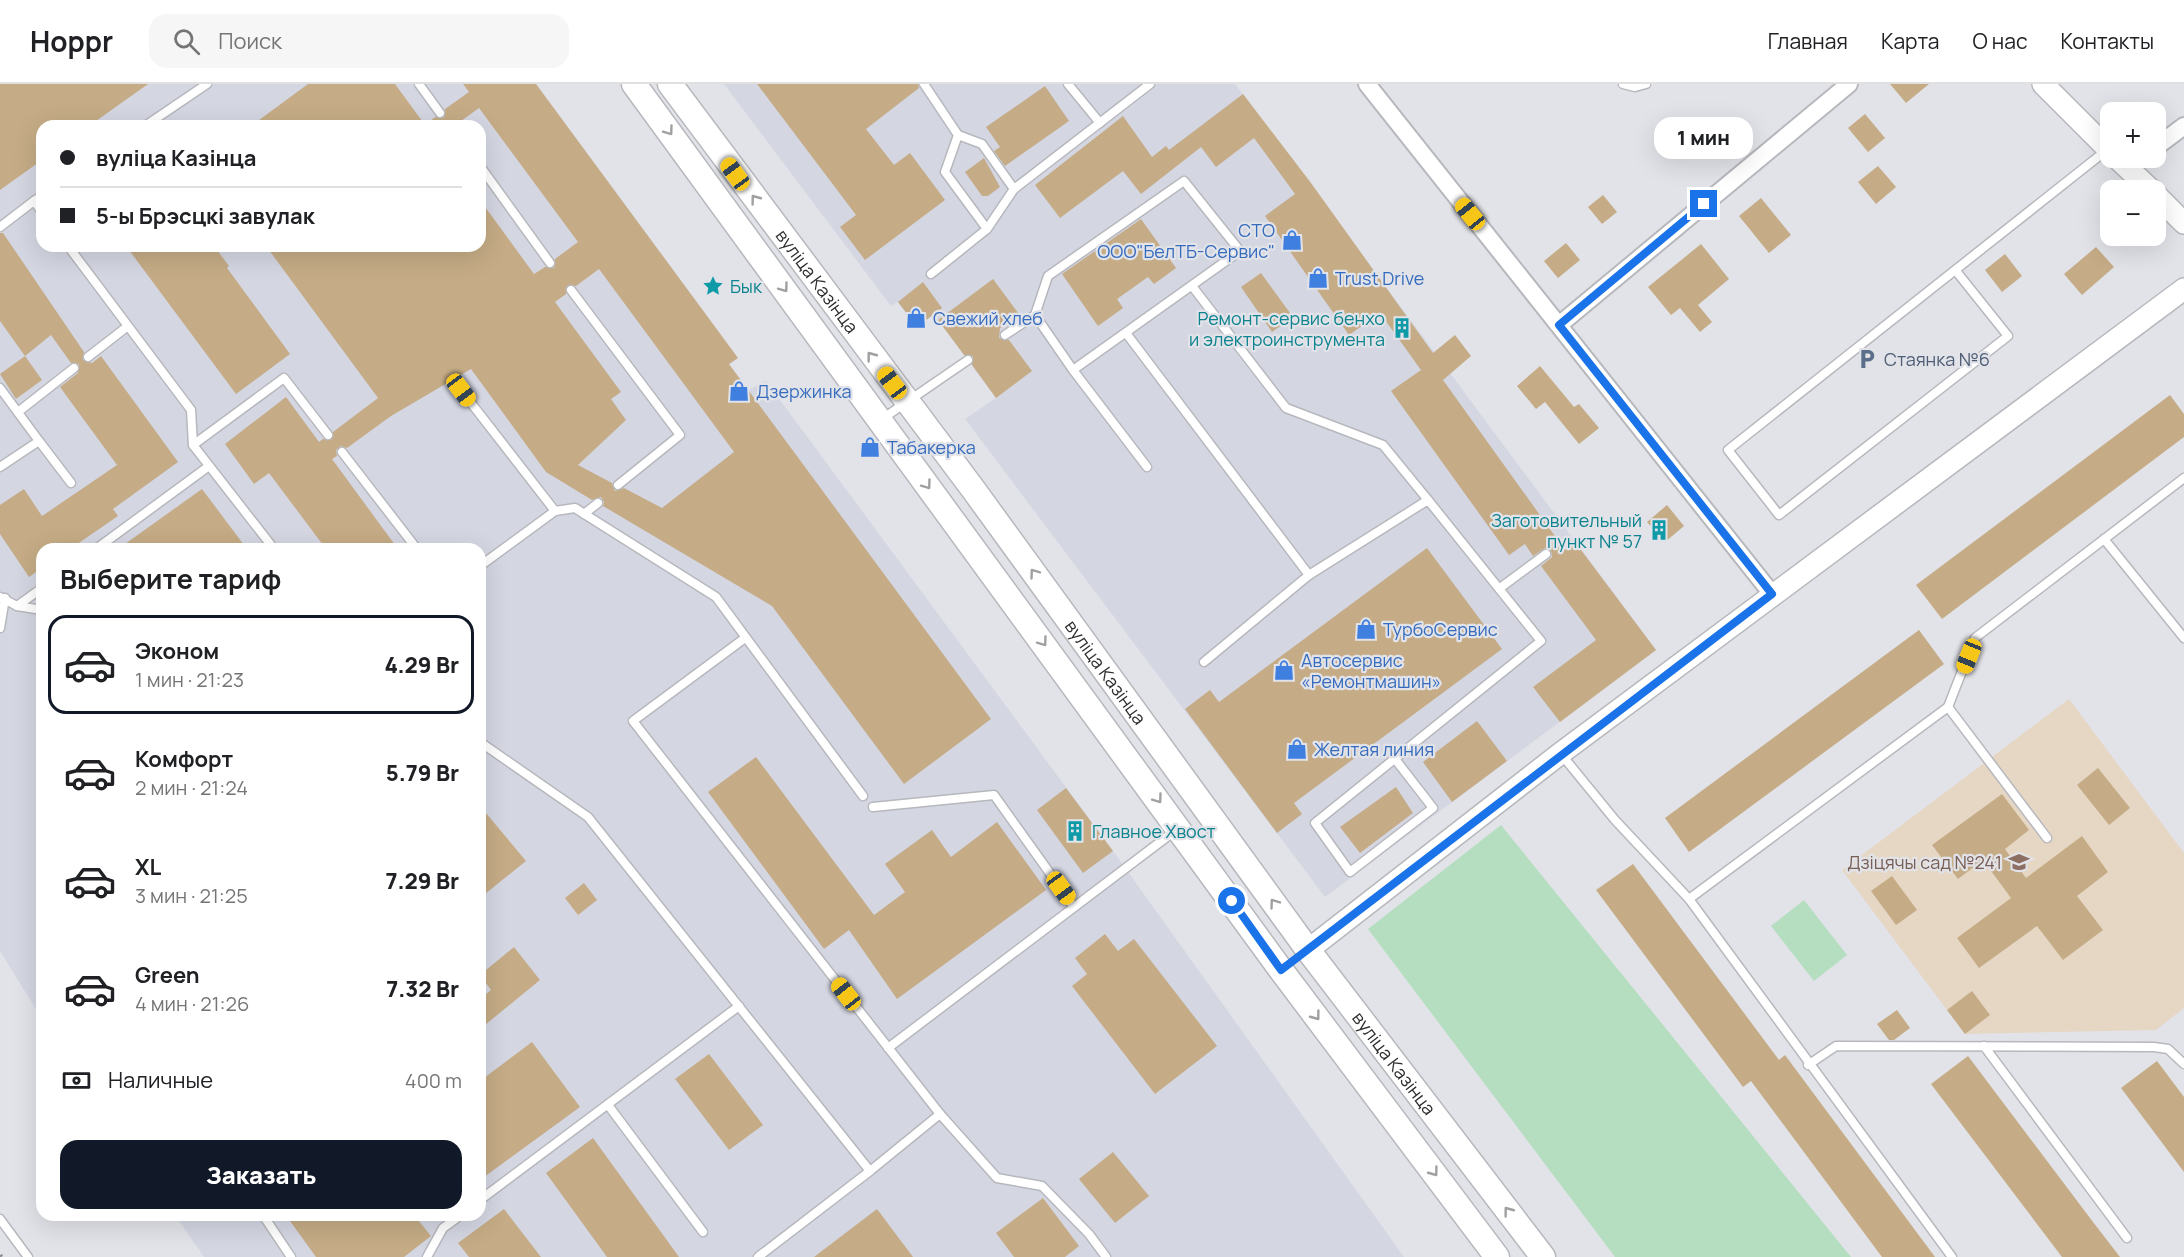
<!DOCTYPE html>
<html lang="ru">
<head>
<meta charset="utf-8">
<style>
  :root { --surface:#fff; --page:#f6f6f6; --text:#202124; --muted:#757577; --line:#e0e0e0; --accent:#111827 }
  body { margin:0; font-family:Manrope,sans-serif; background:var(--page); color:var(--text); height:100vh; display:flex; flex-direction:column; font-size:22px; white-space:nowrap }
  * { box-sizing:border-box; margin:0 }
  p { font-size:20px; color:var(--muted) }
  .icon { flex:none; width:33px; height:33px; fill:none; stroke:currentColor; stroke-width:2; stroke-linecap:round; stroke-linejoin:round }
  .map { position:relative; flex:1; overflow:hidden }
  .side { position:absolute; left:36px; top:459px; width:450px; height:678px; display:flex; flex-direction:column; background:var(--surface); border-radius:18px; box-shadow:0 6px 24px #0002 }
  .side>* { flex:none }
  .guide { position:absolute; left:36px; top:36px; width:450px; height:132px; border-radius:18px; box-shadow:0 6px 24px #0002; display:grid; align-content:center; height:132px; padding:0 24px; background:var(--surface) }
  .tools { position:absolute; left:2100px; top:18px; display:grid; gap:12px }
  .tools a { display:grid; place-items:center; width:66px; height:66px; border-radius:12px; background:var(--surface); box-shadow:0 6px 24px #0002; font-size:30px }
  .end { position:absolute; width:27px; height:27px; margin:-14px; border:8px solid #1a73e8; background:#fff; box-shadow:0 0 0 3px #fff }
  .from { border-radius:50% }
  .bubble { position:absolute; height:42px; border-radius:18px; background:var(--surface); box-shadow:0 6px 24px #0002; font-size:20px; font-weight:800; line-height:42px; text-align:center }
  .car { position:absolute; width:18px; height:36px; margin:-18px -9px; border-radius:8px; box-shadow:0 0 4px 2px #0007; background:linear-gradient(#f5c518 24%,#345 0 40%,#f5c518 0 76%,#345 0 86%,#f5c518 0) }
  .guide b { display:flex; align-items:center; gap:21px; height:57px; font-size:22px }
  .guide b+b { border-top:2px solid var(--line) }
  .guide i { width:15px; height:15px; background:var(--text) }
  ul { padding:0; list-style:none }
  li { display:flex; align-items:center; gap:18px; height:99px; margin:0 12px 9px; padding:0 12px; border:3px solid transparent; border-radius:18px }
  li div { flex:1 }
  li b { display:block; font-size:22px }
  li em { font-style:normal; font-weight:800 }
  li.selected { border-color:var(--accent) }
  li>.icon { width:54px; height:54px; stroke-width:1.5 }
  h2 { padding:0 24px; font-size:27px; line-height:72px }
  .pay { display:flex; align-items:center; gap:15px; height:66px; padding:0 24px; font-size:22px }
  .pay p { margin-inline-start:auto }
  .action { display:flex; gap:12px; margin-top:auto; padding:12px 24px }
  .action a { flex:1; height:69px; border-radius:18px; background:var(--accent); color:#fff; font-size:24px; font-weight:800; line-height:69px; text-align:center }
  header { display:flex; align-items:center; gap:36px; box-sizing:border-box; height:84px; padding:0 30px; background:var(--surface); border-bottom:2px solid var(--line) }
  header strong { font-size:28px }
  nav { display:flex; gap:33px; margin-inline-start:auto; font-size:21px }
  .search { width:420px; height:54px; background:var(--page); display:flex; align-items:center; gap:15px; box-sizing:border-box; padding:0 21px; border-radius:18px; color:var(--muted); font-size:22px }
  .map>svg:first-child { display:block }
  .built { fill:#d4d6e2; fill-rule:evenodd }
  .education { fill:#e5d7c4 }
  .green { fill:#b5dec0 }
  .building { fill:#c5ac86; fill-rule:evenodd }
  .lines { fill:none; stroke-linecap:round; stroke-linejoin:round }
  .service-casing { stroke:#b7b8bd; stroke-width:11 }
  .minor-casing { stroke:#b7b8bd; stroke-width:20 }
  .tertiary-casing { stroke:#b7b8bd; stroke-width:24 }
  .secondary-casing { stroke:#b7b8bd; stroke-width:27 }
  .service { stroke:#fff; stroke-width:8 }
  .minor { stroke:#fff; stroke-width:16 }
  .tertiary { stroke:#fff; stroke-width:21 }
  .secondary { stroke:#fff; stroke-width:24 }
  .rail { stroke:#8c8d91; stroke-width:4.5; stroke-dasharray:12 6; stroke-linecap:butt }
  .oneway { stroke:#a0a0a1 }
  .route { stroke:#1a73e8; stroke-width:8 }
  .labels { text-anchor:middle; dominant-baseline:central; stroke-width:4.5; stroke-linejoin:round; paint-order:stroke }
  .shop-label { font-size:18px; fill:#366cbe; stroke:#e2e3e8; text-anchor:start }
  .street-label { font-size:18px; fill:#2d2d2f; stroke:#e2e3e8 }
  .culture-label { font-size:18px; fill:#0d838f; stroke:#e2e3e8; text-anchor:start }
  .service-label { font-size:18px; fill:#4e5e75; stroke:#e2e3e8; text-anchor:start }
  .education-label { font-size:18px; fill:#785e54; stroke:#e2e3e8; text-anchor:end }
</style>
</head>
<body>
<header>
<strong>Hoppr</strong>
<div class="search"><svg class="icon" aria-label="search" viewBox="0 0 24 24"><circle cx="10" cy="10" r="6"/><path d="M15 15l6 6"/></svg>Поиск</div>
<nav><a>Главная</a><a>Карта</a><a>О нас</a><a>Контакты</a></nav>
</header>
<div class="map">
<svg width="2184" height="1173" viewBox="0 0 2184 1173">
  <rect width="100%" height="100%" fill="#e2e3e8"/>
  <g class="built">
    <path d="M0 0H536L738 274 729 281 749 306 766 297 1113 767 1404 1173H204L175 1131H480V465H42V935L0 867ZM42 42H480V162H42Z"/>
    <path d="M724 0H1235L1656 566 1325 813 965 335 996 314 938 236 932 232 917 243 898 218 891 222Z"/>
  </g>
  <path class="education" d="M2069 615 2184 769V924L2156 946 1965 950 1842 786Z"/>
  <g class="green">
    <path d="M1501 741 1851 1173H1615L1368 845Z"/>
    <path d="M1804 816 1847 871 1814 897 1771 842Z"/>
  </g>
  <g class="building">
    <path d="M0 0H148L89 42H42V76L0 106Z"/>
    <path d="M308 0H395L425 41 435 33 444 34 445 25 469 8 463 0H536L738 274 729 280 991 635 904 700 772 522 603 422 604 418 601 413 592 416 546 388 471 285 391 332 347 364 341 362 336 366 337 372 332 375 398 465H326L269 389 254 400 225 360 286 313 319 358 323 355 331 356 333 348 378 314 266 162H480V116L534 190 545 183 554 184 555 175 578 158 479 24 454 42H251ZM599 185 734 368 662 424 624 404 615 407 612 399 578 381 626 336 611 315 621 308 555 218 566 210 568 201 576 202Z"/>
    <path d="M757 0H918L919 4 866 45 894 81 910 69 945 116 865 176 840 143 856 131Z"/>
    <path d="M1890 0H1929L1906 19Z"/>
    <path d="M1045 2 1069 37 1005 82 994 67 1000 63 986 43Z"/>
    <path d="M1243 10 1311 99 1433 269 1455 251 1471 272 1443 296 1565 466 1575 458 1656 566 1560 638 1533 603 1596 556 1541 482 1552 473 1551 467 1545 464 1533 472 1525 460 1509 471 1391 307 1421 286 1380 229 1349 251 1265 132 1295 110 1254 54 1216 83 1201 63 1141 110 1123 87 1060 134 1035 101 1123 32 1152 73 1166 62 1169 66Z"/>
    <path d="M1865 30 1885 54 1868 68 1848 44Z"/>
    <path d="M984 74 1000 103 988 112H982L965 88Z"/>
    <path d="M1878 82 1896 103 1876 120 1858 98Z"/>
    <path d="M1603 111 1617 128 1602 140 1588 123Z"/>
    <path d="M1761 114 1791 151 1769 169 1739 132Z"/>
    <path d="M1141 135 1176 184 1154 200 1148 193 1117 215 1123 224 1098 242 1062 190Z"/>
    <path d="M0 149H3L84 268 83 276 92 279 101 272 178 378 113 425 118 432 70 465H42V484L29 493 0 450V421L24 405 42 432 117 381 60 303 78 289 79 280 71 279 51 251 25 272 0 237Z"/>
    <path d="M1566 159 1580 176 1558 194 1544 177Z"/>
    <path d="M1701 160 1729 195 1698 221 1712 238 1700 248 1680 224 1671 231 1648 203Z"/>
    <path d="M126 162H214L229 182 227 184 290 270 236 310Z"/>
    <path d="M2096 163 2114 183 2082 211 2064 190Z"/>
    <path d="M2005 170 2022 192 2002 208 1985 186Z"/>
    <path d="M1261 189 1293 233 1272 248 1241 203Z"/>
    <path d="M993 195 1019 230 1000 244 999 254 1009 256 1032 287 996 314 972 281 973 272 964 271 938 236Z"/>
    <path d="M923 198 942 224 917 243 898 218Z"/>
    <path d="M25 272 42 296 16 315 0 290Z"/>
    <path d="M1540 282 1574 323 1579 320 1599 344 1579 360 1545 318 1536 325 1517 302Z"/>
    <path d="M2170 311 2184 330V353L1942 535 1916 501Z"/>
    <path d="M202 405 247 465H118Z"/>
    <path d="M1667 421 1684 442 1665 458 1647 438Z"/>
    <path d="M1427 464 1502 565 1294 719 1302 730 1277 749 1185 625 1210 606 1219 618Z"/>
    <path d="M1919 546 1944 580 1689 768 1665 734Z"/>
    <path d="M1477 637 1507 677 1452 718 1423 678Z"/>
    <path d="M756 673 874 831 905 808 885 780 932 746 951 773 997 738 1046 806 897 915 849 846 824 865 708 708Z"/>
    <path d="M2098 684 2130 724 2109 741 2077 701Z"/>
    <path d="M1396 703 1413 729 1360 769 1340 743Z"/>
    <path d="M1066 704 1113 767 1083 789 1037 726Z"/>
    <path d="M2002 710 2029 746 2005 765 2026 794 2082 752 2108 788 2077 812 2103 846 2063 876 2037 842 1979 884 1957 854 2011 814 1983 776 1958 795 1932 761Z"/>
    <path d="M480 722 526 777 480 814Z"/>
    <path d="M1633 780 1779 976 1785 971 1935 1173H1882L1751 997 1743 1003 1596 806Z"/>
    <path d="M1892 792 1917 826 1896 841 1871 807Z"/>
    <path d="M584 799 597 816 578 831 565 814Z"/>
    <path d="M1105 850 1118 867 1134 855 1217 962 1155 1010 1072 902 1087 890 1075 874Z"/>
    <path d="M514 863 540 896 480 945V915L491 906 480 891Z"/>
    <path d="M1972 907 1990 931 1965 950 1947 926Z"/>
    <path d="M1897 926 1910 944 1894 956H1889L1877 940Z"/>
    <path d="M532 958 580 1023 480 1096V997Z"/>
    <path d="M709 970 763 1041 729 1066 675 995Z"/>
    <path d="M1968 972 2093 1138 2120 1173H2062L1931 1000Z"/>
    <path d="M2157 977 2184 1013V1088L2121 1004Z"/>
    <path d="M593 1054 679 1173H607L546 1089Z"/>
    <path d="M1113 1068 1149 1112 1115 1139 1079 1095Z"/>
    <path d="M1043 1114 1079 1162 1065 1173H1014L996 1149Z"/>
    <path d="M504 1125 541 1173H469L458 1159Z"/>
    <path d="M877 1125 913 1173H814Z"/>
    <path d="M299 1131H414L431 1152 404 1173H316L290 1137Z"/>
  </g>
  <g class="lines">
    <g class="service-casing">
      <g id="service">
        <path d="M419 0 440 29"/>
        <path d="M924 0 958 51 945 88 987 145 931 190"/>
        <path d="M1068 0 1100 39"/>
        <path d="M1623 0 1635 3 1646 0"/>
        <path d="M145 42 207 0"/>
        <path d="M958 51 982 60 1014 105"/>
        <path d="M480 82 550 179"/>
        <path d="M42 112 34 117 42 128"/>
        <path d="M0 143 34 117"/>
        <path d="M987 145 1014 105 1150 0"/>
        <path d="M68 162 191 326 193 361 274 465"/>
        <path d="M1956 187 2008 252 1779 431 1728 366 2108 65"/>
        <path d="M1192 202 1286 324 1383 361 1428 416"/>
        <path d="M571 206 680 351 618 401"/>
        <path d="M1126 249 1309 491"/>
        <path d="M1005 251 1035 231 1073 286 1240 167 1184 97 1048 192 1035 231"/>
        <path d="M88 273 128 242"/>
        <path d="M1073 286 1147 383"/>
        <path d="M0 304 39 357 0 383"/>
        <path d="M461 306 555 427 480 482"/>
        <path d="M18 328 74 284"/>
        <path d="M882 335 968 276"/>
        <path d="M39 357 71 399"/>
        <path d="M193 361 284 294 328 351"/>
        <path d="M342 368 417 465"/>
        <path d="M555 427 575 424 716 513 863 712"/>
        <path d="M584 430 598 419"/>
        <path d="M2104 455 2184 554"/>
        <path d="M96 465 209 382"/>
        <path d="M1500 504 1546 470"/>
        <path d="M0 513 17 522 42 526"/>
        <path d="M17 522 42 504"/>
        <path d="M0 544 5 514"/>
        <path d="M745 554 633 637 940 1030 870 1087"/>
        <path d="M1204 578 1309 491 1428 416 1541 557 1315 739 1350 788 1433 724 1395 675"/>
        <path d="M1948 623 2047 754"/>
        <path d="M480 658 588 733 870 1087 758 1173"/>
        <path d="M1561 670 1615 736 1689 815 1952 1173"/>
        <path d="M873 723 994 711 1074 823"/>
        <path d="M1689 815 1948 623 1975 554 2184 394"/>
        <path d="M1984 962 2127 1154"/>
        <path d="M888 964 1176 746"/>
        <path d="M1808 981 1836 962 2154 963 2168 965 2184 980"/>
        <path d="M608 1021 703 1148"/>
        <path d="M940 1030 997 1094 1042 1102 1089 1150 1106 1173"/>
        <path d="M480 1116 739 922"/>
        <path d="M263 1131 291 1173"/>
        <path d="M0 1135 28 1173"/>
        <path d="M427 1173 443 1144 461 1131"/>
      </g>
    </g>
    <g class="minor-casing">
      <g id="minor">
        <path d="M1367 0 1772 510"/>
        <path d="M2156 63 2184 42"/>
        <path d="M2127 83 2140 74"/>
        <path d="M1559 241 1849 0"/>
      </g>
    </g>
    <g class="tertiary-casing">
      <g id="tertiary">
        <path d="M2043 0 2110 67"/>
        <path d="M2117 74 2151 106"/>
        <path d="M2156 111 2184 139"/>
        <path d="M1308 866 1561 669 2184 205"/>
      </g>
    </g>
    <g class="secondary-casing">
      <g id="secondary">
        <path d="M634 0 1281 886 1497 1173"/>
        <path id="s1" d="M670 0 973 405 1308 866 1543 1173"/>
      </g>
    </g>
    <use href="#service" class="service"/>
    <use href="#minor" class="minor"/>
    <use href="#tertiary" class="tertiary"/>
    <use href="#secondary" class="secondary"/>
    <path class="rail" d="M0 1171 1 1173"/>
  </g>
  <defs><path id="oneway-chevron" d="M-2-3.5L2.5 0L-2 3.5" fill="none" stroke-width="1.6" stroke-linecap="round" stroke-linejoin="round" transform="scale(1.5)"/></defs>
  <g class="oneway">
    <use href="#oneway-chevron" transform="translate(669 47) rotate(54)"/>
    <use href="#oneway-chevron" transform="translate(755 115) rotate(-127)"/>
    <use href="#oneway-chevron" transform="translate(784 204) rotate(54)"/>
    <use href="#oneway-chevron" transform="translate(871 272) rotate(-127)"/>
    <use href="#oneway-chevron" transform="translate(927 401) rotate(54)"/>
    <use href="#oneway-chevron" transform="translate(1034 489) rotate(-126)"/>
    <use href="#oneway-chevron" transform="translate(1043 558) rotate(54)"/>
    <use href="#oneway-chevron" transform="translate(1158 715) rotate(54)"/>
    <use href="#oneway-chevron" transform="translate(1274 819) rotate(-126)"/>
    <use href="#oneway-chevron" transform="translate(1316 932) rotate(53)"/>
    <use href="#oneway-chevron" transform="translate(1434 1088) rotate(53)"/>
    <use href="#oneway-chevron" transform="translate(1508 1127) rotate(-127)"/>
  </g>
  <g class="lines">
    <path class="route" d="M1232 817 1281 886 1772 510 1559 241 1704 120"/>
  </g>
  <defs>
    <g id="shop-bare" transform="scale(1.62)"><path d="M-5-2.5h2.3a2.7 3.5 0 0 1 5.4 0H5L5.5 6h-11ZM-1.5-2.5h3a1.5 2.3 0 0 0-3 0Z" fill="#3f7fe0" stroke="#e2e3e8" stroke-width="2.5" paint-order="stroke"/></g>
    <g id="sight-bare" transform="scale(1.62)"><path d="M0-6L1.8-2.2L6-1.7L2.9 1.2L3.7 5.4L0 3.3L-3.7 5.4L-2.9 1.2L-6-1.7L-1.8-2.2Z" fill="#0f9aa8" stroke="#e2e3e8" stroke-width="2.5" paint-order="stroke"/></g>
    <g id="building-bare" transform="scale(1.62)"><path d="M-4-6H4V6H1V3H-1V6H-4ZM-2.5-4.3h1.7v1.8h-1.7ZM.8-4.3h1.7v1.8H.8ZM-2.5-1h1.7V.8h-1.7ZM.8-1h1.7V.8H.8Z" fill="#0f9aa8" stroke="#e2e3e8" stroke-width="2.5" paint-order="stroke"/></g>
    <g id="parking-bare" transform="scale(1.62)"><path d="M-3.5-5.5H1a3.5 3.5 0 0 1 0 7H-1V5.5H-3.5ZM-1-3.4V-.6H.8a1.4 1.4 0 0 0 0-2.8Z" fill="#5c6f8a" stroke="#e2e3e8" stroke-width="2.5" paint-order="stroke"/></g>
    <g id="school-bare" transform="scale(1.62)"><path d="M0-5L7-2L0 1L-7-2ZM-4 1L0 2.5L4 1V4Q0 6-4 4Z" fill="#8d6e63" stroke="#e2e3e8" stroke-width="2.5" paint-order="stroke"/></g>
  </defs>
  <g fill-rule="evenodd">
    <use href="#shop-bare" x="1292" y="156"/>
    <use href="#shop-bare" x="1318" y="194"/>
    <use href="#sight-bare" x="713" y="202"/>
    <use href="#shop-bare" x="916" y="234"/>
    <use href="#building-bare" x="1402" y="244"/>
    <use href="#parking-bare" x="1867" y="275"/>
    <use href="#shop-bare" x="739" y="307"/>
    <use href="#shop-bare" x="870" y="363"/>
    <use href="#building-bare" x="1659" y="446"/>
    <use href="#shop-bare" x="1366" y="545"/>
    <use href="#shop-bare" x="1284" y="586"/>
    <use href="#shop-bare" x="1297" y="665"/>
    <use href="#building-bare" x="1075" y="747"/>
    <use href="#school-bare" x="2019" y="778"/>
  </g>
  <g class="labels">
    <g class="shop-label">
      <text x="1275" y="146" text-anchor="end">СТО<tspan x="1275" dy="21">ООО"БелТБ-Сервис"</tspan></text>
      <text x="1335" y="194">Trust Drive</text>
      <text x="933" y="234">Свежий хлеб</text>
      <text x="756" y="307">Дзержинка</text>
      <text x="887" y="363">Табакерка</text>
      <text x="1383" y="545">ТурбоСервис</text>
      <text x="1301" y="576">Автосервис<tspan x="1301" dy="21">«Ремонтмашин»</tspan></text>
      <text x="1314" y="665">Желтая линия</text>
    </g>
    <g class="street-label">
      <text stroke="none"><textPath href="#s1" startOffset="246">вуліца Казінца</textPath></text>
      <text stroke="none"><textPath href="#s1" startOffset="732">вуліца Казінца</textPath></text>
      <text stroke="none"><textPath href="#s1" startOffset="1218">вуліца Казінца</textPath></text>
    </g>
    <g class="culture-label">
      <text x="730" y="202">Бык</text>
      <text x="1385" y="234" text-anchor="end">Ремонт-сервис бенхо<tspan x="1385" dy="21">и электроинструмента</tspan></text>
      <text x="1642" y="436" text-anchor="end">Заготовительный<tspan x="1642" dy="21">пункт № 57</tspan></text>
      <text x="1092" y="747">Главное Хвост</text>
    </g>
    <g class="service-label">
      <text x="1884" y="275">Стаянка №6</text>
    </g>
    <g class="education-label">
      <text x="2002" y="778">Дзіцячы сад №241</text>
    </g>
  </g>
</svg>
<div class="tools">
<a>+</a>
<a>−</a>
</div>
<i class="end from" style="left:1232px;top:817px"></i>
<i class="end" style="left:1704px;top:120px"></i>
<div class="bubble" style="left:1654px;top:33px;width:99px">1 мин</div>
<i class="car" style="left:735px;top:90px;rotate:324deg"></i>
<i class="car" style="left:1470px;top:130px;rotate:321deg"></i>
<i class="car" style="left:892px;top:299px;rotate:323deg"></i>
<i class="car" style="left:461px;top:306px;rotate:143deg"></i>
<i class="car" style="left:1969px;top:572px;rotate:202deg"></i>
<i class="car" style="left:1061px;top:804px;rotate:144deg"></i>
<i class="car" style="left:846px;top:910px;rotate:322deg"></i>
<div class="guide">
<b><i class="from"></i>вуліца Казінца</b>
<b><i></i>5-ы Брэсцкі завулак</b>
</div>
<section class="side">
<h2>Выберите тариф</h2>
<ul>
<li class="selected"><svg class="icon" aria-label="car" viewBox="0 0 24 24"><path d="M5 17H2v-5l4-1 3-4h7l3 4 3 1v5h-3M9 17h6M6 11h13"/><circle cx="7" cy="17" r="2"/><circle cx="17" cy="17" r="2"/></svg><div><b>Эконом</b><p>1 мин · 21:23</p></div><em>4.29 Br</em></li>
<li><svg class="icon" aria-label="car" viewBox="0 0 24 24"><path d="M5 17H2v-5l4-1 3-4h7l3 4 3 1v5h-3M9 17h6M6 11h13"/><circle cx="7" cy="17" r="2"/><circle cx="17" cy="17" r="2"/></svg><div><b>Комфорт</b><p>2 мин · 21:24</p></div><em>5.79 Br</em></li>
<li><svg class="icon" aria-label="car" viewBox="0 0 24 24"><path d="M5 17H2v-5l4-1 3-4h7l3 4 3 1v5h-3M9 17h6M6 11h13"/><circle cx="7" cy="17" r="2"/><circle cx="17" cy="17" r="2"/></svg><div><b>XL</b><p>3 мин · 21:25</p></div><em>7.29 Br</em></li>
<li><svg class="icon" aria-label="car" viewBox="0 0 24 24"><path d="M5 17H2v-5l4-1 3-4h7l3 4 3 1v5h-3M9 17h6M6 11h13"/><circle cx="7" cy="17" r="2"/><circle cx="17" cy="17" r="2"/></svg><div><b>Green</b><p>4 мин · 21:26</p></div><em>7.32 Br</em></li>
</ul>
<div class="pay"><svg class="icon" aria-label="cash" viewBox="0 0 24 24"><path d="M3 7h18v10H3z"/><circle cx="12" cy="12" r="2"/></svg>Наличные<p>400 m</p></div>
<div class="action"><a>Заказать</a></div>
</section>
</div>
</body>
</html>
